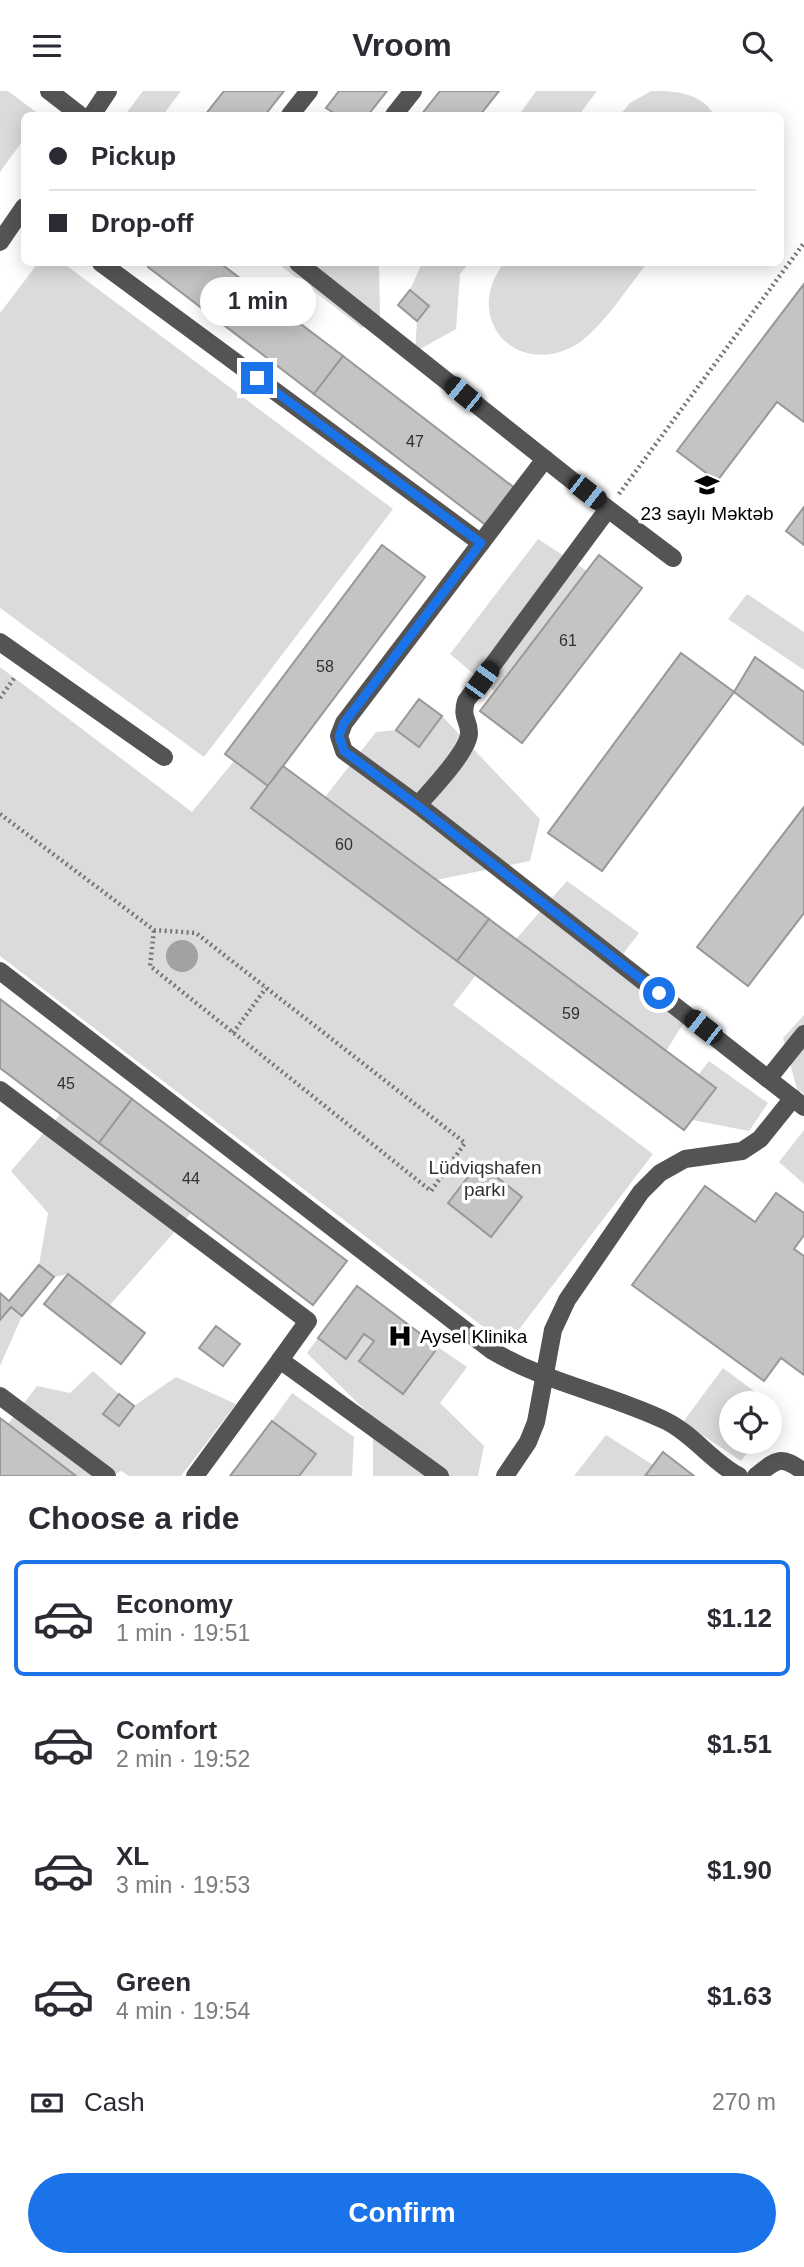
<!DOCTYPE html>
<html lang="en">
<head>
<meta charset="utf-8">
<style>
  :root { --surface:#fff; --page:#f2f2f3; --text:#2b2b33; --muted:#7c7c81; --line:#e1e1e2; --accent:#1a73e8 }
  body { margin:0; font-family:Helvetica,sans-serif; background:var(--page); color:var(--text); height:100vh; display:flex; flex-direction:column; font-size:26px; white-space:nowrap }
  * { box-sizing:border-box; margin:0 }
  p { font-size:23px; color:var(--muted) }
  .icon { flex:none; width:38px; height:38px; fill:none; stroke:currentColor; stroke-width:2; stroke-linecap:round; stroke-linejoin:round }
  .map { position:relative; height:1385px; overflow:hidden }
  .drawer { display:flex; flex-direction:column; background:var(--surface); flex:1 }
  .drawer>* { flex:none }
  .guide { position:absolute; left:21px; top:21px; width:763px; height:154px; border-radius:10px; box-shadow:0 4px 18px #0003; display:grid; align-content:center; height:154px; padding:0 28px; background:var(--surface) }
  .fabs { position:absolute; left:719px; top:1300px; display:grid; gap:14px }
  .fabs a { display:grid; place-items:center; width:63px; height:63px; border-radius:50%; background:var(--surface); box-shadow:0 4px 18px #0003; font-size:35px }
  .end { position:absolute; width:32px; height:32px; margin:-16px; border:9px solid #1a73e8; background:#fff; box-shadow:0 0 0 4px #fff }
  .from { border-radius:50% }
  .bubble { position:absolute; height:49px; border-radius:24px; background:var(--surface); box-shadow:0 4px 18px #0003; font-size:23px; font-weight:600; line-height:49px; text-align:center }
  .car { position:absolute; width:21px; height:42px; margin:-21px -10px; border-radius:9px; box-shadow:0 0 5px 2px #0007; background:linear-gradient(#222 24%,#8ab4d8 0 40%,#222 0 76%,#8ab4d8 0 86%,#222 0) }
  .guide b { display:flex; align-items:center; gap:24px; height:66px; font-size:26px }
  .guide b+b { border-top:2px solid var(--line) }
  .guide i { width:18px; height:18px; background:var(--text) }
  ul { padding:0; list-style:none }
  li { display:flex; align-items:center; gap:21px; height:116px; margin:0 14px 10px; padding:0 14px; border:4px solid transparent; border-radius:10px }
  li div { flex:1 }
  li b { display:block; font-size:26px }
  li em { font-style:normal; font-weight:600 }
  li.selected { border-color:var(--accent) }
  li>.icon { width:63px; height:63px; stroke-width:1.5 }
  h2 { padding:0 28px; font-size:32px; line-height:84px }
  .pay { display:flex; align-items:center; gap:18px; height:77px; padding:0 28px; font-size:26px }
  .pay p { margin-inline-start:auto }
  .primary-button { display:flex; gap:14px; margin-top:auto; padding:14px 28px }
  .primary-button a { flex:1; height:80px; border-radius:42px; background:var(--accent); color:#fff; font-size:28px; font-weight:600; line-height:80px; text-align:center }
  header { display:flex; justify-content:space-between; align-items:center; height:91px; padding:0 28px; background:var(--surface); font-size:32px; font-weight:600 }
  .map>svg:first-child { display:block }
  .green { fill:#dbdbdb }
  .water { fill:#a2a2a2 }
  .building { fill:#c4c4c4; stroke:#989898; stroke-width:2 }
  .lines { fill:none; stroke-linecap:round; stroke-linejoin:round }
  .path { stroke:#767676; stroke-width:4.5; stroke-dasharray:2 3.5; stroke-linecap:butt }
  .minor { stroke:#545454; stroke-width:18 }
  .route { stroke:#1a73e8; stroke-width:9 }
  .labels { text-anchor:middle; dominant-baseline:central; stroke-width:7; stroke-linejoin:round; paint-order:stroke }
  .number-label { font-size:16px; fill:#313131 }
  .poi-label { font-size:19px; fill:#000; stroke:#fff }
  .park-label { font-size:19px; fill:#323232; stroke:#fff }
</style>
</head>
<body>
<header><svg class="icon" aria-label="menu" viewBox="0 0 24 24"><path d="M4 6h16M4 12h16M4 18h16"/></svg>Vroom<svg class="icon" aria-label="search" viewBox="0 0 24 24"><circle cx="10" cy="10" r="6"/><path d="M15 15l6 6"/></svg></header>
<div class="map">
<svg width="804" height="1385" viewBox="0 0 804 1385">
  <rect width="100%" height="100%" fill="#fff"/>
  <g class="green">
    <path d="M0 0H8L40 24H24V48L0 81Z"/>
    <path d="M143 0H181L163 24H125Z"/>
    <path d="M536 0H597L579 24H519Z"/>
    <path d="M651 0C674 0 701 1 714 24H620L630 12Z"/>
    <path d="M38 172H63L393 418 204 666 0 517V222Z"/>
    <path d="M277 172H379L380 226 362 237Z"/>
    <path d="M422 172H469L460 183 456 238 415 261 417 230 429 215 410 199Z"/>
    <path d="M504 172H647C628 196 596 247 568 258 509 283 464 223 504 172Z"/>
    <path d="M538 448 587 480 494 600 450 563Z"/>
    <path d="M747 503 804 541V579L728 528Z"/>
    <path d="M0 576 192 721 234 670 268 695 252 717 476 884 453 914 653 1063 507 1254 0 865Z"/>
    <path d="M442 625 540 728 530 770 436 789 325 706 376 641 396 639 419 656Z"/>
    <path d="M567 790 639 842 619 868 690 922 666 960 516 848Z"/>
    <path d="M804 924V1003L797 998 783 947Z"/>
    <path d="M709 970 768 1012 749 1040 692 1029 716 997 698 984Z"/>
    <path d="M61 1022 192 1121 109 1215 68 1183 54 1186 39 1174 48 1122 11 1080Z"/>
    <path d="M804 1039V1093L779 1071Z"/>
    <path d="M11 1216 22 1225 0 1275V1229Z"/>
    <path d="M364 1243 374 1250 359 1270 403 1303 438 1256 467 1276 440 1312 484 1355 478 1385H373V1327L307 1262 318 1247 346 1268Z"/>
    <path d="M723 1277 770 1312H732V1351H756L741 1370 683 1331Z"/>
    <path d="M93 1280 119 1303 103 1323 118 1335 134 1315 176 1286 236 1313 181 1385H129L121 1380 113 1385H76L8 1333 37 1295 70 1302Z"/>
    <path d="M292 1302 354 1346 352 1385H299L316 1363 272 1330Z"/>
    <path d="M606 1344 653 1374 645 1385H574Z"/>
  </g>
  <circle class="water" cx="182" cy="865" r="16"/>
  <g class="building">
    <path d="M224 0H284L265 24H205Z"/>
    <path d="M339 0H387L368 24H337L326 17Z"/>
    <path d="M440 0H499L480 24H421Z"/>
    <path d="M151 172H220L343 265 314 303 148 176Z"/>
    <path d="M804 193V331L777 311 717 390 677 360Z"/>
    <path d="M410 199 429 215 417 230 398 214Z"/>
    <path d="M343 265 516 398 487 435 314 303Z"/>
    <path d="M804 416V454L786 440Z"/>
    <path d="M382 454 425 486 268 695 225 663Z"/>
    <path d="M599 464 642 497 522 652 480 620Z"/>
    <path d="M681 562 734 601 602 780 548 742Z"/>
    <path d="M755 566 804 601V654L734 601Z"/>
    <path d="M419 608 442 625 419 656 396 639Z"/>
    <path d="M283 675 489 828 457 870 251 717Z"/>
    <path d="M804 716V822L748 895 697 856Z"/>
    <path d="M489 828 716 997 684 1039 457 870Z"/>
    <path d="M0 908 132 1008 99 1052 0 977Z"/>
    <path d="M132 1008 347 1170 313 1214 99 1052Z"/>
    <path d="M479 1072 522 1106 491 1146 448 1112Z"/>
    <path d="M705 1095 755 1131 776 1102 804 1122V1144L794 1158 804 1165V1284L781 1267 764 1290 632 1194Z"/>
    <path d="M39 1174 54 1186 22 1225 11 1216 0 1229V1202L9 1210Z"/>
    <path d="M68 1183 145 1242 121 1273 44 1213Z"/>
    <path d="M357 1195 438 1256 403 1303 359 1270 374 1250 364 1243 346 1268 318 1247Z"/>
    <path d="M216 1235 240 1253 223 1275 199 1257Z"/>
    <path d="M119 1303 134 1315 119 1335 103 1323Z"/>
    <path d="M0 1327 8 1333 76 1385H0Z"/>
    <path d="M272 1330 316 1363 299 1385H230Z"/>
    <path d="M663 1361 694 1385H645Z"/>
  </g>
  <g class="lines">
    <g class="path">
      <path d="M619 403 804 152"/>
      <path d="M0 607 15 586"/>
      <path d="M0 723 154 839 196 842 465 1052 431 1100 150 875 154 839"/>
      <path d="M233 942 266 897"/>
    </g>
    <g class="minor">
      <path d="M49 0 80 24"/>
      <path d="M92 24 108 0"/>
      <path d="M290 24 309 0"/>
      <path d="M394 24 413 0"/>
      <path d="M0 151 24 116"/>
      <path d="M101 172 481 452 545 368"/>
      <path d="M298 172 608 418 466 610C461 628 469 628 469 642 469 660 430 700 418 714"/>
      <path d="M608 418 673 467"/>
      <path d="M481 452 344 632 339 645 344 660 418 714 804 1016"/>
      <path d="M0 551 164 666"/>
      <path d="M0 880 491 1259C548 1293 608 1302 666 1330 693 1343 712 1371 739 1385"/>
      <path d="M768 988 804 943"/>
      <path d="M0 999 308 1230 280 1269"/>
      <path d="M0 1305 107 1385"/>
      <path d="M195 1385 280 1269 440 1385"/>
      <path d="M505 1385 528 1351 536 1331 553 1239 567 1209 641 1101 660 1082 685 1068 742 1060 760 1048 793 1007"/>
      <path d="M756 1385C777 1368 781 1364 804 1381"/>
    </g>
  </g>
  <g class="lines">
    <path class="route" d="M257 287 481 452 344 632 339 645 344 660 418 715 659 902"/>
  </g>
  <defs>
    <g id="school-bare" transform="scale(1.89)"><path d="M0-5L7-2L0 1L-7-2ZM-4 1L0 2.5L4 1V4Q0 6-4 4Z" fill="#000" stroke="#fff" stroke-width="2.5" paint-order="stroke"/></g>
    <g id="hospital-bare" transform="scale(1.89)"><path d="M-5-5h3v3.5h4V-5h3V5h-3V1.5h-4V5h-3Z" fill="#000" stroke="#fff" stroke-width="2.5" paint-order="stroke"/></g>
  </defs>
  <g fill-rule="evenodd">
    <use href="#school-bare" x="707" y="394"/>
    <use href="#hospital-bare" x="400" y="1245"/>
  </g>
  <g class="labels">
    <g class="number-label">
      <text x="415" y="350">47</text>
      <text x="568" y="549">61</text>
      <text x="325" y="575">58</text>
      <text x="344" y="753">60</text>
      <text x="571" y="922">59</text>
      <text x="66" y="992">45</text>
      <text x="191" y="1087">44</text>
    </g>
    <g class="poi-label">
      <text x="707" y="422">23 saylı Məktəb</text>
      <text x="420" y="1245" text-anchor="start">Aysel Klinika</text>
    </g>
    <g class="park-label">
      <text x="485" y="1076">Lüdviqshafen<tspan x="485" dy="22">parkı</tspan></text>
    </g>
  </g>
</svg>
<div class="fabs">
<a><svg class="icon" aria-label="locate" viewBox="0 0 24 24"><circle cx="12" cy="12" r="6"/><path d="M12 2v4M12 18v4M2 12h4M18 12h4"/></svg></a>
</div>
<i class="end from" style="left:659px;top:902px"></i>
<i class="end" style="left:257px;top:287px"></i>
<div class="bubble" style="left:200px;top:186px;width:116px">1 min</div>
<i class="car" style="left:463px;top:303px;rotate:309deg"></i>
<i class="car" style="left:587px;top:401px;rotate:128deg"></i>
<i class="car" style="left:482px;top:589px;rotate:36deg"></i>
<i class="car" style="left:703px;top:936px;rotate:308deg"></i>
<div class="guide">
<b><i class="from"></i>Pickup</b>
<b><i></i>Drop-off</b>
</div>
</div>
<section class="drawer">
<h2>Choose a ride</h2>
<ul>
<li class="selected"><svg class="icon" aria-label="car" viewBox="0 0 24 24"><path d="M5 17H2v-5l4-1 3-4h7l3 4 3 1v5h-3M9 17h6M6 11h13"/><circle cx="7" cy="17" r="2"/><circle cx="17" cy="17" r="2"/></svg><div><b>Economy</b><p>1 min · 19:51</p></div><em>$1.12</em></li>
<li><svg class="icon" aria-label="car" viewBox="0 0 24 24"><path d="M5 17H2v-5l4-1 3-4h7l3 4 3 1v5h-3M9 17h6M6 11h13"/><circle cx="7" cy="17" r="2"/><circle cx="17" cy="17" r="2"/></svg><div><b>Comfort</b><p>2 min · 19:52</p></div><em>$1.51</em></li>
<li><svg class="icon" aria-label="car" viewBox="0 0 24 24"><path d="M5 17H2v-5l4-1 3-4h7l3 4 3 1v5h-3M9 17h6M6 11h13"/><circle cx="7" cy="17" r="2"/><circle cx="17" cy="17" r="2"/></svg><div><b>XL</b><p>3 min · 19:53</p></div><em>$1.90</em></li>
<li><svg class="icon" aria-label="car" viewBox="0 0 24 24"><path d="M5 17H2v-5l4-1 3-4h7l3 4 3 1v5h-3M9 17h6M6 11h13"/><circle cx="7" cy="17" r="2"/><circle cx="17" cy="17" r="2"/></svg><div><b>Green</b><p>4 min · 19:54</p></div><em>$1.63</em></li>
</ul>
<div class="pay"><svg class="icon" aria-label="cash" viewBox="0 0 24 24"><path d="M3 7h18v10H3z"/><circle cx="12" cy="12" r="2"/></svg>Cash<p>270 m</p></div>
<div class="primary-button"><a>Confirm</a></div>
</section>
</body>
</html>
